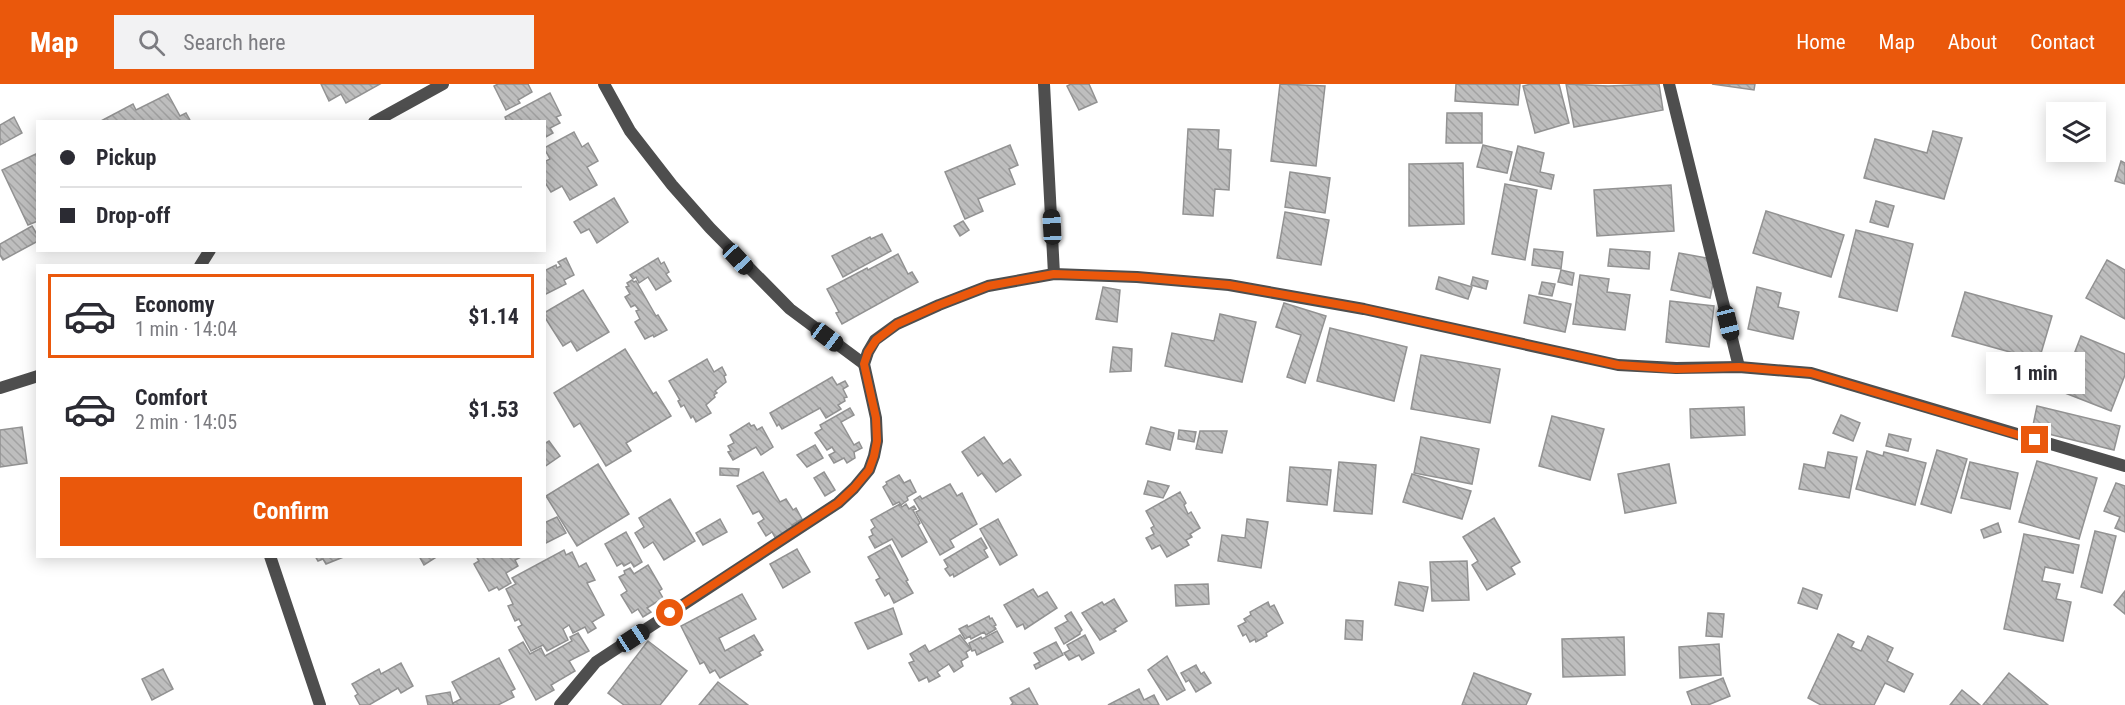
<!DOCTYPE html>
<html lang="en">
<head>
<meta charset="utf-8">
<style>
  :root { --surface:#fff; --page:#f2f2f3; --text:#2b2b33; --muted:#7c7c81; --line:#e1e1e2; --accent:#ea580c }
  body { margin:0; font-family:"Roboto Condensed",sans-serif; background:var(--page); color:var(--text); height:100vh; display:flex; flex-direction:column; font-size:22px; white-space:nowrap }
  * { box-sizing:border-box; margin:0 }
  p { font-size:20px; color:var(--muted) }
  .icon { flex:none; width:33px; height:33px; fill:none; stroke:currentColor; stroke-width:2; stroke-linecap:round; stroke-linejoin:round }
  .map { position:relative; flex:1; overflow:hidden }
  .sheet { position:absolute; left:36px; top:180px; width:510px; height:294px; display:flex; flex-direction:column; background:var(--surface); border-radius:0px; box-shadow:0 3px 15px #0003 }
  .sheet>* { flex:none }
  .top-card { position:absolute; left:36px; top:36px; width:510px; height:132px; border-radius:0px; box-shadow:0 3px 15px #0003; display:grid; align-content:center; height:132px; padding:0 24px; background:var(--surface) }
  .controls { position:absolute; left:2046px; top:18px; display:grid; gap:12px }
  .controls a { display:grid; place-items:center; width:60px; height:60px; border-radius:0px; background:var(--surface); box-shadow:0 3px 15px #0003; font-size:30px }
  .end { position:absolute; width:27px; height:27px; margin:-14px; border:8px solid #ea580c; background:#fff; box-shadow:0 0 0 3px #fff }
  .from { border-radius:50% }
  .bubble { position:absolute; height:42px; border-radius:0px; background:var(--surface); box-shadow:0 3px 15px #0003; font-size:20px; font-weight:700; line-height:42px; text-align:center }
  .car { position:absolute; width:18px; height:36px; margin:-18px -9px; border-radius:8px; box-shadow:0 0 4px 2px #0007; background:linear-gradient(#222 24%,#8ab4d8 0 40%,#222 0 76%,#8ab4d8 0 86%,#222 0) }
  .top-card b { display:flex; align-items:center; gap:21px; height:57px; font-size:22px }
  .top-card b+b { border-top:2px solid var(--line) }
  .top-card i { width:15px; height:15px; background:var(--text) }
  ul { padding:10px 0 0; list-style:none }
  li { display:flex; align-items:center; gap:18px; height:84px; margin:0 12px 9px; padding:0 12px; border:3px solid transparent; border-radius:0px }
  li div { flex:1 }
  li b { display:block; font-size:22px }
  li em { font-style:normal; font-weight:700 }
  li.active { border-color:var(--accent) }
  li>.icon { width:54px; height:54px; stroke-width:1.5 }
  .action { display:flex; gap:12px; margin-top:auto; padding:12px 24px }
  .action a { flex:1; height:69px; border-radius:0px; background:var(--accent); color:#fff; font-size:24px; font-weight:700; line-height:69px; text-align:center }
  header { display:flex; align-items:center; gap:36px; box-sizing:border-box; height:84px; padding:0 30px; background:var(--accent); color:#fff }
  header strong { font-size:28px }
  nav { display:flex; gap:33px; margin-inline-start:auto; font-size:21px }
  .search { width:420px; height:54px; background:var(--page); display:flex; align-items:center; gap:15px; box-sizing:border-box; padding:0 21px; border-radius:0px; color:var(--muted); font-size:22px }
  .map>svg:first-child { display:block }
  .building { fill:url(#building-back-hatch); stroke:#929292; stroke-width:1.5 }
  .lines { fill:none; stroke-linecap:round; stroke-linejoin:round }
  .street { stroke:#4e4e4e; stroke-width:12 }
  .route { stroke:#ea580c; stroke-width:8 }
</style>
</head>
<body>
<header>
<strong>Map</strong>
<div class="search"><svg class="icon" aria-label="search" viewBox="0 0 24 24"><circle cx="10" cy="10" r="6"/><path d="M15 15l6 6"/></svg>Search here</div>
<nav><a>Home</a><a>Map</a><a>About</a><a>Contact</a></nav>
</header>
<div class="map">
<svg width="2125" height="621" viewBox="0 0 2125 621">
  <defs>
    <pattern id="building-back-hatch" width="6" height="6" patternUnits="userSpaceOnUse" patternTransform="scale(1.5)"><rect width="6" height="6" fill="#bebebe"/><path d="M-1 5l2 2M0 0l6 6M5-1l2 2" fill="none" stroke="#a2a2a2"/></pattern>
  </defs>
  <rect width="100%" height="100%" fill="#fff"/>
  <g class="building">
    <path d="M321 0H380L346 19 341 10 329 17Z"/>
    <path d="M498 0H528L532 8 518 16 520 19 506 26 494 2Z"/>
    <path d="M1071 0H1089L1097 18 1079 26 1067 2Z"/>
    <path d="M1280 0 1325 2 1316 82 1271 77Z"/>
    <path d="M1456 0H1520L1518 21 1455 17Z"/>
    <path d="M1531 0H1559L1569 39 1535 49 1523 2Z"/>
    <path d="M1566 0 1608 2 1659 0 1663 26 1574 43Z"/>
    <path d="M1712 0H1755L1754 6Z"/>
    <path d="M550 9 561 31 556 33 560 39 550 44 553 49 544 54V38H507L505 33Z"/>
    <path d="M168 10 180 32 186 29 191 38 101 37 133 20 136 26Z"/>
    <path d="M1447 29H1482V59H1446Z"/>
    <path d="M14 33 22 49 0 61V41Z"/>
    <path d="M1188 45 1219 46 1218 65 1231 66 1229 106 1215 105 1213 132 1183 130Z"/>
    <path d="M1933 47 1962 54 1944 115 1864 94 1875 55 1927 69Z"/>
    <path d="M574 48 582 63 588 59 598 77 587 83 597 101 570 116 562 102 551 108 544 97V78L550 75 544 64Z"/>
    <path d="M1010 61 1018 81 1009 85 1015 100 978 115 983 127 965 135 945 88Z"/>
    <path d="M1483 61 1512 68 1507 89 1477 83Z"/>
    <path d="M1518 62 1544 69 1540 88 1554 91 1551 105 1510 96Z"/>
    <path d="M38 69V137L28 141 2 86Z"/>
    <path d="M2121 77 2125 79V100L2115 97Z"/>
    <path d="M1463 79 1464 140 1409 142V80Z"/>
    <path d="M1290 88 1330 94 1325 129 1285 123Z"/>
    <path d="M1505 100 1537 106 1525 176 1492 170Z"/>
    <path d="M1671 101 1674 147 1597 152 1594 106Z"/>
    <path d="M614 114 628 138 597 159 589 145 581 149 574 138Z"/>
    <path d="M1876 117 1894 122 1888 143 1870 138Z"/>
    <path d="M1766 127 1844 151 1831 193 1753 169Z"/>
    <path d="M1285 128 1329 136 1321 181 1277 174Z"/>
    <path d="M963 137 969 146 960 152 954 142Z"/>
    <path d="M32 142 38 152V157L3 176 0 171V160Z"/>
    <path d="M1856 146 1913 160 1897 227 1839 213Z"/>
    <path d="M882 150 891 167 843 193 832 172 870 153 871 155Z"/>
    <path d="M1534 165 1563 168 1561 185 1532 181Z"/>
    <path d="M1610 165 1650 168 1649 185 1608 182Z"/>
    <path d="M1679 169 1718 176 1710 214 1671 206Z"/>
    <path d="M898 170 908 190 912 188 918 198 842 240 836 229 839 228 827 205 867 184 868 186Z"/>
    <path d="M566 174 574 191 564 196 566 200 544 211V187L556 181 557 184 561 182 558 178Z"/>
    <path d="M658 174 661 180 664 178 669 188 666 190 671 197 656 206 648 193 639 199 636 193 633 195 630 191Z"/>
    <path d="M2107 176 2125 186V235L2086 214Z"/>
    <path d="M1561 186 1574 189 1572 201 1558 198Z"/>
    <path d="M1580 191 1609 195 1607 208 1630 211 1625 246 1573 240Z"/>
    <path d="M1439 193 1472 203 1468 215 1436 205Z"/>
    <path d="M1473 193 1488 197 1486 205 1471 201Z"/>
    <path d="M632 196 634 198 636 197 656 232 658 231 667 246 654 253 653 251 645 255 635 238 640 235 636 227 639 226 635 221 631 223 625 213 630 210 626 203 629 202 627 199Z"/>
    <path d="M1542 198 1555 200 1552 212 1539 210Z"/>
    <path d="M1103 203 1120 206 1117 238 1096 235Z"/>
    <path d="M1757 203 1781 209 1778 223 1799 228 1793 255 1748 245Z"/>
    <path d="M583 206 609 248 577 267 571 257 563 262 544 232V229Z"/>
    <path d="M1965 208 2052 232 2039 276 1952 252Z"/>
    <path d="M1529 211 1571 220 1565 248 1524 239Z"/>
    <path d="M1670 217 1714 222 1709 263 1666 258Z"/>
    <path d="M1284 219 1326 232 1305 299 1287 293 1301 251 1276 243Z"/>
    <path d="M1220 230 1256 238 1242 298 1165 282 1172 249 1214 257Z"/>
    <path d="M1330 244 1407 263 1394 317 1317 297Z"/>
    <path d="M2081 252 2125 270V291L2111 327 2060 307Z"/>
    <path d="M1113 263 1132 265 1131 287 1110 288Z"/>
    <path d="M625 265 653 310 656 308 671 332 626 359 631 367 606 382 580 339 574 343 554 309Z"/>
    <path d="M1421 271 1500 285 1490 339 1411 325Z"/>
    <path d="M707 275 714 288 722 283 726 291 724 292 726 298 715 307 717 309 714 311 715 313 706 321 711 329 696 338 693 332 691 334 684 321 681 323 678 317 680 316 669 297Z"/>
    <path d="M832 293 837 301 845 297 848 302 843 305 847 313 844 314 845 317 838 321 841 325 826 334 820 324 782 345 779 340 777 342 770 329Z"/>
    <path d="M2037 322 2120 342 2114 366 2032 346Z"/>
    <path d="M1744 323 1745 351 1691 354 1690 325Z"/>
    <path d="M850 324 854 331 841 338 854 361 859 358 862 364 854 368 855 374 847 379 844 374 834 379 829 371 835 368 832 363 827 366 815 349 822 345 820 341Z"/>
    <path d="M1841 331 1860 339 1853 357 1833 349Z"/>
    <path d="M1552 332 1604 345 1590 396 1539 382Z"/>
    <path d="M749 339 751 342 754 341 757 346 762 343 773 363 761 371 756 363 733 376 728 368 731 367 728 362 734 359 730 351Z"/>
    <path d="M22 343 27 379 0 383V346Z"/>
    <path d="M1151 343 1174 349 1170 366 1146 360Z"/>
    <path d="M1179 346 1196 348 1194 358 1178 355Z"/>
    <path d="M1200 347H1227L1222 369 1196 365Z"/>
    <path d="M1889 350 1911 355 1908 367 1886 362Z"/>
    <path d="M984 353 1003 380 1010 375 1021 391 996 408 982 389 978 392 962 368Z"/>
    <path d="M1421 353 1479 365 1472 400 1414 389Z"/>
    <path d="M549 357 560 372 544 383V360Z"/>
    <path d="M815 361 823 374 807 383 797 371Z"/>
    <path d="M1937 366 1967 375 1951 429 1921 420Z"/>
    <path d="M1867 367 1883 372 1884 368 1926 379 1915 421 1856 405Z"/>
    <path d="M1828 368 1857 373 1849 414 1799 405 1804 380 1825 384Z"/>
    <path d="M2037 377 2097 394 2079 455 2019 438Z"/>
    <path d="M1339 378 1376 381 1372 430 1334 427Z"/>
    <path d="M1970 378 2018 389 2010 425 1961 414Z"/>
    <path d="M598 380 629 430 577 462 546 412Z"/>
    <path d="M1669 380 1676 419 1625 429 1618 390Z"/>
    <path d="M1290 383 1331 386 1327 421 1287 417Z"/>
    <path d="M720 384 739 385 738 392 720 391Z"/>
    <path d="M763 388 780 418 786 415 793 426 796 424 802 435 792 441 794 445 776 455 772 448 766 452 758 439 764 435 759 427 753 430 737 402Z"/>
    <path d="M824 388 835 406 825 412 814 394Z"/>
    <path d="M1412 390 1471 407 1462 435 1403 418Z"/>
    <path d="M899 391 904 399 910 396 916 408 907 413 908 416 901 421 899 418 893 421 883 403 887 400 886 398Z"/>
    <path d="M1148 397 1169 402 1163 414 1144 410Z"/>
    <path d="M2116 399 2125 402V448L2115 444 2120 433 2104 427Z"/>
    <path d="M950 400 957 412 962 409 977 440 950 456 954 463 940 471 916 428 920 426 914 416 920 412 922 415Z"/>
    <path d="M1180 408 1186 419 1184 421 1188 430 1191 428 1200 444 1190 450 1192 453 1186 456 1189 461 1167 473 1160 461 1152 465 1146 454 1154 450 1151 444 1154 442 1146 427Z"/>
    <path d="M670 415 695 457 664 476 653 458 644 464 635 449 644 443 639 434Z"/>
    <path d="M900 420 902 423 906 420 909 425 914 422 916 425 913 426 920 439 918 441 927 458 902 473 892 455 875 464 869 453 873 451 871 446 875 443 871 436Z"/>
    <path d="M557 433 566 449 544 460V439Z"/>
    <path d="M1494 434 1520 478 1511 483 1515 490 1487 506 1472 481 1478 477 1463 453Z"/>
    <path d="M720 435 727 448 703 461 696 449Z"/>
    <path d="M998 435 1017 471 1000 481 980 445Z"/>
    <path d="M1247 435 1268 438 1261 484 1218 477 1222 451 1245 454Z"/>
    <path d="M1998 439 2001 448 1984 454 1981 446Z"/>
    <path d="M2095 447 2116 452 2102 509 2081 503Z"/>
    <path d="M626 448 642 478 634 483 631 478 624 482 622 479 617 482 605 460Z"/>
    <path d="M2024 450 2079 461 2073 489 2045 483 2042 497 2060 500 2056 515 2071 518 2063 557 2004 545Z"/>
    <path d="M981 454 987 464 984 466 988 473 954 493 953 490 950 492 945 485 948 483 944 476Z"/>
    <path d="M890 461 908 496 906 497 913 509 894 519 889 509 885 512 876 496 880 494 868 473Z"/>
    <path d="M797 465 810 488 783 504 770 480Z"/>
    <path d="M564 466 566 471 572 468 579 483 586 479 595 496 587 499 604 531 592 538 596 544 588 549 585 543 573 549 569 541 563 545 568 556 547 567 543 561 531 567 518 543 522 541 519 535 515 537 508 522 513 520 506 505 516 500 512 494Z"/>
    <path d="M315 472H346L326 480 323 475 318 477Z"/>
    <path d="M419 472H438L424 481Z"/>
    <path d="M476 472H523L515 476 518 482 506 489 511 499 499 506 497 503 489 507 474 480 479 477Z"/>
    <path d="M1467 477 1469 516 1432 517 1430 478Z"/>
    <path d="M648 481 662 505 659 507 663 514 647 524 651 528 643 533 638 525 632 529 621 511 627 507 619 493 625 490 624 487 630 484 634 490Z"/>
    <path d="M1399 498 1428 503 1423 527 1395 521Z"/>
    <path d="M1208 500 1209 520 1176 522 1175 501Z"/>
    <path d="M1803 504 1822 511 1817 525 1798 519Z"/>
    <path d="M1033 505 1038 513 1047 508 1057 524 1025 545 1023 540 1017 543 1004 521Z"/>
    <path d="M2125 507V530L2114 521Z"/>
    <path d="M742 510 756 535 719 554 725 567 754 551 763 566 759 568 761 571 720 594 715 586 710 589 704 578 700 580 681 542Z"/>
    <path d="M1114 515 1127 537 1114 545 1116 547 1100 556 1082 529 1102 518 1104 521Z"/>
    <path d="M1268 518 1270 523 1274 521 1283 539 1266 549 1267 552 1256 558 1255 555 1250 558 1246 550 1243 552 1238 542 1246 538 1244 535 1251 531 1250 528Z"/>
    <path d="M893 524 902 550 868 565 855 539Z"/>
    <path d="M1071 528 1082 546 1080 548V550L1064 560 1055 544 1068 537 1065 532Z"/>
    <path d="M1708 529 1724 530 1722 553 1706 552Z"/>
    <path d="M989 532 990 535 992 534 996 541 994 542 996 545 986 551 984 548 971 555 970 552 965 555 959 545 967 541 968 543Z"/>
    <path d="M1346 536 1363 537 1362 556 1345 555Z"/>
    <path d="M997 547 1003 558 977 571 975 566 972 567 969 559 981 553 982 555Z"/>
    <path d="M578 549 589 567 569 577 575 587 551 601 554 606 536 616 509 566 523 558 530 570 541 564 545 572 572 557 570 553Z"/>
    <path d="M1838 550 1854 558 1851 563 1861 567 1868 552 1893 564 1887 577 1913 590 1904 608 1885 599 1874 621H1821L1808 614Z"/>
    <path d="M960 551 971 565 966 568 968 573 961 577 963 582 954 588 949 580 937 588 940 592 929 598 927 593 919 597 909 579 914 577 910 570 925 561 929 568Z"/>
    <path d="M1085 551 1094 569 1082 576 1079 571 1069 576 1064 569 1070 566 1067 561Z"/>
    <path d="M1624 553 1625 591 1563 593 1562 555Z"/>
    <path d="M648 557 687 587 660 621H624L608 609Z"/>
    <path d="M1056 558 1063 571 1036 585 1034 581 1040 578 1034 569Z"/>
    <path d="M1719 560 1721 591 1680 594 1679 563Z"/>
    <path d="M1167 572 1185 606 1167 616 1148 586Z"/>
    <path d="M499 574 515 605 511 607 514 613 498 621H454L453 619 461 615 452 598Z"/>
    <path d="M401 579 413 602 401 609 398 604 369 621H360L355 612 358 610 352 600 379 585 381 590Z"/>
    <path d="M1196 581 1201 590 1204 588 1211 599 1196 608 1189 596 1186 598 1181 589Z"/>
    <path d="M163 585 173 605 152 616 142 595Z"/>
    <path d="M1474 589 1531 610 1526 621H1462Z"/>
    <path d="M2009 589 2048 621H1983Z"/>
    <path d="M1723 594 1730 612 1708 621H1692L1687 608Z"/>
    <path d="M718 598 748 621H699Z"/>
    <path d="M1029 604 1038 621H1011L1013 619 1010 614Z"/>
    <path d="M1139 605 1144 616 1154 611 1159 621H1108Z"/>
    <path d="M1962 606 1980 621H1950Z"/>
    <path d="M450 608 453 621H428L426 612Z"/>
  </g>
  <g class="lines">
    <g class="street">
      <path d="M604 0 630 47 672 101 710 144 790 225 864 280"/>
      <path d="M1044 0 1054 190"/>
      <path d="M1669 0 1739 283"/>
      <path d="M374 38 443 0"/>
      <path d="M200 182 210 166"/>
      <path d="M0 304 38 292"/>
      <path d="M270 472 320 621"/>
      <path d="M560 621 596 578 838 419 854 404 869 386 874 372 877 357 876 334 864 280 868 268 875 256 897 240 939 221 988 202 1054 190 1137 193 1229 201 1364 225 1618 281 1676 284 1739 283 1811 289 2125 382"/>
    </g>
  </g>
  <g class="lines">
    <path class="route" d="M670 529 838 419 854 404 869 386 874 372 877 357 876 334 864 280 868 268 876 256 897 240 939 221 988 202 1054 190 1137 193 1229 201 1364 225 1618 281 1676 285 1739 283 1811 289 2035 356"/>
  </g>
</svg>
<div class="controls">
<a><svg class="icon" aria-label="layers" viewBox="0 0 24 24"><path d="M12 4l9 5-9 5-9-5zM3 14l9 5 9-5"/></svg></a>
</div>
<i class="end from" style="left:670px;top:529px"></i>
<i class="end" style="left:2035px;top:356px"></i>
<div class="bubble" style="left:1986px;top:268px;width:99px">1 min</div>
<i class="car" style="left:1052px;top:143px;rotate:357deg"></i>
<i class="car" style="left:738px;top:175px;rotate:137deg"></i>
<i class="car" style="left:1728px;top:239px;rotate:166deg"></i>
<i class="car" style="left:827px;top:253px;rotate:127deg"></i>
<i class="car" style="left:633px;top:554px;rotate:57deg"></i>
<div class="top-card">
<b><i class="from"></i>Pickup</b>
<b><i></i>Drop-off</b>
</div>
<section class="sheet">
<ul>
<li class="active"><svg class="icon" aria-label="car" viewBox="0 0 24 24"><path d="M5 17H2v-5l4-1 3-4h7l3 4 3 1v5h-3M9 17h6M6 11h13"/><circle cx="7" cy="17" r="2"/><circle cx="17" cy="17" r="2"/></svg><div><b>Economy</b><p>1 min · 14:04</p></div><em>$1.14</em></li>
<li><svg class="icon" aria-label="car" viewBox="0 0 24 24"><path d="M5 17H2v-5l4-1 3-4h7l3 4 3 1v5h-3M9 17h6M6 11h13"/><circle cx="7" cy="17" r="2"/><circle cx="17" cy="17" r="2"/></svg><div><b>Comfort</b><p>2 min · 14:05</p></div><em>$1.53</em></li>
</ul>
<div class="action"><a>Confirm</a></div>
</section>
</div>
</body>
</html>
